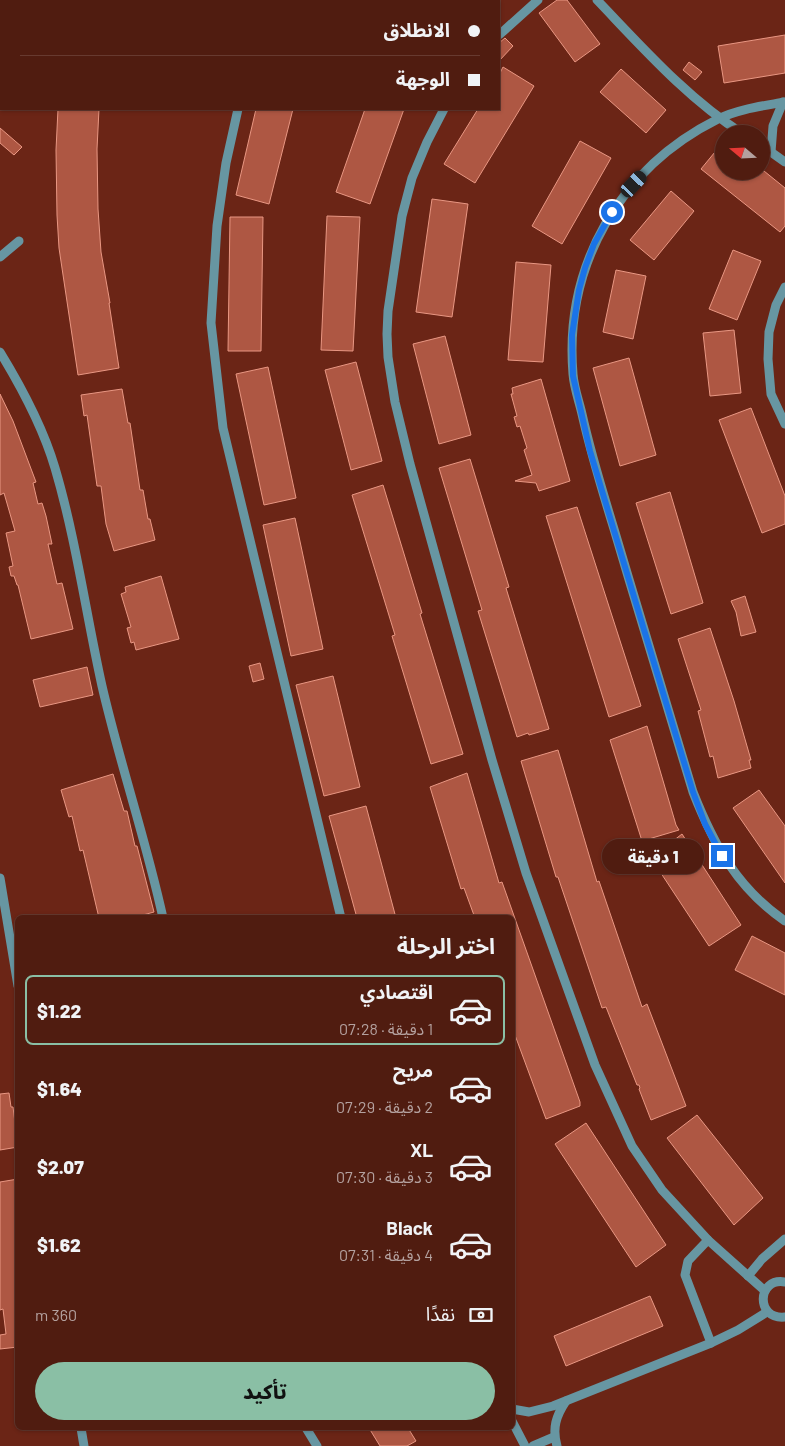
<!DOCTYPE html>
<html lang="ar">
<head>
<meta charset="utf-8">
<style>
  :root { --surface:#501c10; --page:#562519; --text:#f1f3f6; --muted:#b4a19f; --line:#673a30; --accent:#8abfa5 }
  body { margin:0; font-family:Barlow,"Noto Sans Arabic",sans-serif; background:var(--page); color:var(--text); direction:rtl; height:100vh; display:flex; flex-direction:column; font-size:19px; white-space:nowrap }
  * { box-sizing:border-box; margin:0 }
  p { font-size:16px; color:var(--muted) }
  .icon { flex:none; width:28px; height:28px; fill:none; stroke:currentColor; stroke-width:2; stroke-linecap:round; stroke-linejoin:round }
  .map { position:relative; flex:1; overflow:hidden; direction:ltr }
  .side { position:absolute; left:15px; top:915px; width:500px; height:515px; display:flex; flex-direction:column; background:var(--surface); border-radius:8px; box-shadow:0 1px 4px #0004,0 0 0 1px var(--line); direction:rtl }
  .side>* { flex:none }
  .hud { position:absolute; left:0px; top:0px; width:500px; height:110px; box-shadow:0 1px 4px #0004,0 0 0 1px var(--line); direction:rtl; display:grid; align-content:center; height:110px; padding:0 20px; background:var(--surface) }
  .needle { width:32px; rotate:289deg }
  .controls { position:absolute; left:715px; top:125px; display:grid; gap:10px }
  .controls a { display:grid; place-items:center; width:55px; height:55px; border-radius:50%; background:var(--surface); box-shadow:0 1px 4px #0004,0 0 0 1px var(--line); font-size:25px }
  .end { position:absolute; width:22px; height:22px; margin:-11px; border:6px solid #1a73e8; background:#fff; box-shadow:0 0 0 2px #fff }
  .from { border-radius:50% }
  .bubble { position:absolute; height:35px; border-radius:18px; background:var(--surface); box-shadow:0 1px 4px #0004,0 0 0 1px var(--line); font-size:16px; font-weight:800; line-height:35px; text-align:center; direction:rtl }
  .car { position:absolute; width:15px; height:30px; margin:-15px -8px; border-radius:6px; box-shadow:0 0 4px 1px #0007; background:linear-gradient(#222 24%,#8ab4d8 0 40%,#222 0 76%,#8ab4d8 0 86%,#222 0) }
  .hud b { display:flex; align-items:center; gap:18px; height:48px; font-size:19px }
  .hud b+b { border-top:1px solid var(--line) }
  .hud i { width:12px; height:12px; background:var(--text) }
  ul { padding:0; list-style:none }
  li { display:flex; align-items:center; gap:15px; height:70px; margin:0 10px 8px; padding:0 10px; border:2px solid transparent; border-radius:8px }
  li div { flex:1 }
  li b { display:block; font-size:19px }
  li em { font-style:normal; font-weight:800 }
  li.selected { border-color:var(--accent) }
  li>.icon { width:45px; height:45px; stroke-width:1.5 }
  h2 { padding:0 20px; font-size:22px; line-height:60px }
  .pay { display:flex; align-items:center; gap:12px; height:55px; padding:0 20px; font-size:19px }
  .pay p { margin-inline-start:auto }
  .action { display:flex; gap:10px; margin-top:auto; padding:10px 20px }
  .action a { flex:1; height:58px; border-radius:30px; background:var(--accent); color:#111; font-size:20px; font-weight:800; line-height:58px; text-align:center }
  .map>svg:first-child { display:block }
  .building { fill:#ae5743; stroke:#e99783 }
  .lines { fill:none; stroke-linecap:round; stroke-linejoin:round }
  .minor { stroke:#6796a2; stroke-width:9 }
  .route { stroke:#1a73e8; stroke-width:6 }
</style>
</head>
<body>
<div class="map">
<svg width="785" height="1446" viewBox="0 0 785 1446">
  <rect width="100%" height="100%" fill="#6b2516"/>
  <g class="building">
    <path d="M557 0H567L600 44 575 62 539 13Z"/>
    <path d="M785 35V73L724 83 718 46Z"/>
    <path d="M505 38 513 46 499 61V43Z"/>
    <path d="M689 62 702 72 695 80 683 70Z"/>
    <path d="M503 67 534 86 475 183 444 164 478 109H499V75Z"/>
    <path d="M621 69 666 110 646 133 600 92Z"/>
    <path d="M58 109H99L97 149 98 209 101 252 110 303H109L119 368 78 375 59 248 57 215 56 150Z"/>
    <path d="M256 109H293L269 204 236 195Z"/>
    <path d="M365 109H404L370 204 336 192Z"/>
    <path d="M0 128 22 147 14 155 0 143Z"/>
    <path d="M580 141 611 158 562 244 532 226Z"/>
    <path d="M724 141V171H764L785 188V226L780 232 701 169Z"/>
    <path d="M671 191 694 211 654 260 630 240Z"/>
    <path d="M432 199 468 204 452 317 416 312Z"/>
    <path d="M327 216 360 217 353 351 321 350Z"/>
    <path d="M230 217H263L261 351H228Z"/>
    <path d="M733 250 761 261 737 320 709 309Z"/>
    <path d="M516 262 551 265 543 362 508 360Z"/>
    <path d="M616 270 646 276 633 339 603 332Z"/>
    <path d="M734 330 741 393 710 396 703 333Z"/>
    <path d="M445 336 471 435 439 444 413 344Z"/>
    <path d="M629 358 656 455 620 466 593 368Z"/>
    <path d="M356 362 382 461 351 470 325 370Z"/>
    <path d="M268 367 296 498 264 505 236 374Z"/>
    <path d="M541 379 570 481 539 491 536 483 515 481 532 475 524 450 527 448 520 426 517 427 514 417 517 416 511 394H513L512 388Z"/>
    <path d="M122 389 128 423H130L140 490H143L148 519H150L155 540 114 551 106 524 101 486H97L87 415 84 416 81 395Z"/>
    <path d="M0 394 13 421 36 482 33 483 38 504 42 503 46 516 52 544H48L57 584 62 583 73 629 31 639 18 585H17L14 576H11L9 567 13 566 6 533 15 531 4 493 0 495Z"/>
    <path d="M751 408 785 496V524L762 533 719 420Z"/>
    <path d="M470 459 509 587 506 588 549 729 529 735 528 733 517 737 478 611 482 610 439 468Z"/>
    <path d="M383 485 422 613 420 614 463 754 431 764 392 636 395 635 352 495Z"/>
    <path d="M670 492 703 603 671 614 636 503Z"/>
    <path d="M577 507 641 706 609 717 546 516Z"/>
    <path d="M295 518 323 649 291 656 263 525Z"/>
    <path d="M161 576 179 639 136 650 134 642 131 643 127 628 131 627 121 594 126 592 125 587Z"/>
    <path d="M745 596 756 632 741 636 736 612 731 601Z"/>
    <path d="M710 628 734 701 751 760H749L751 768 718 778 713 756 710 757 698 711 701 710 678 639Z"/>
    <path d="M260 663 264 679 253 682 249 666Z"/>
    <path d="M87 667 93 695 40 707 33 680Z"/>
    <path d="M333 676 360 787 324 796 296 685Z"/>
    <path d="M647 726 676 825 679 830 642 841 610 740Z"/>
    <path d="M558 750 597 882 599 881 642 1007 647 1004 686 1106 651 1120 639 1089 640 1088 639 1085H637L606 1007 602 1008 558 877H556L521 761Z"/>
    <path d="M467 773 499 883 502 882 580 1102V1106L546 1119 512 1027V918H475L464 888 461 889 430 787Z"/>
    <path d="M113 774 124 811H127L135 846H137L154 912 132 918H99L83 850 80 851 72 816 69 817 61 790Z"/>
    <path d="M759 790 785 826V883L733 808Z"/>
    <path d="M366 806 396 918H357L329 816Z"/>
    <path d="M682 834 741 925 709 946 651 858Z"/>
    <path d="M752 936 785 953V995L735 970Z"/>
    <path d="M9 1093 11 1107H13L18 1147 0 1150V1094Z"/>
    <path d="M697 1115 763 1198 734 1225 667 1138Z"/>
    <path d="M586 1123 666 1245 636 1267 555 1144Z"/>
    <path d="M18 1179V1347L0 1349V1335L6 1334 3 1309 0 1310V1182Z"/>
    <path d="M650 1296 663 1326 566 1366 554 1336Z"/>
    <path d="M369 1428H408L416 1441 407 1446H380Z"/>
  </g>
  <g class="lines">
    <g class="minor">
      <path d="M597 0C643 48 687 98 743 134"/>
      <path d="M281 1V0"/>
      <path d="M499 35 538 0"/>
      <path d="M785 102C763 106 738 109 718 119 620 168 564 265 573 374 574 388 579 401 582 414 591 454 602 490 614 529 640 617 667 705 693 792 714 845 737 888 785 921"/>
      <path d="M238 109 226 163 217 226 211 323 223 428 341 918"/>
      <path d="M444 109 427 142 412 178 402 216 388 311 387 334 388 357 395 402 410 464 492 760 526 873 595 1065 632 1146 662 1190 708 1240 765 1291"/>
      <path d="M761 145 785 162"/>
      <path d="M771 152 773 126 783 102"/>
      <path d="M0 257 19 241"/>
      <path d="M785 287 776 305 769 332 768 359 771 394 785 424"/>
      <path d="M0 352C22 388 43 427 55 468 76 539 86 614 102 686 120 764 146 840 163 918"/>
      <path d="M0 878 18 986"/>
      <path d="M708 1240 688 1261 685 1275 711 1343"/>
      <path d="M748 1276 762 1259 785 1239"/>
      <path d="M785 1282C757 1277 755 1320 785 1317"/>
      <path d="M512 1409 529 1412 553 1406 711 1343 738 1330 767 1312"/>
      <path d="M512 1421 525 1446"/>
      <path d="M81 1428 84 1446"/>
      <path d="M306 1428 317 1446"/>
      <path d="M533 1446 554 1437"/>
      <path d="M557 1446C552 1428 556 1416 566 1401"/>
    </g>
  </g>
  <g class="lines">
    <path class="route" d="M612 212 594 244 585 268 579 290 572 335 573 376 590 451 693 792 705 824 722 856"/>
  </g>
</svg>
<div class="controls">
<a><svg class="needle" viewBox="-14 -14 28 28"><path d="M0-13l5 13h-10z" fill="#e53935"/><path d="M0 13l5-13h-10z" fill="#b4a19f"/></svg></a>
</div>
<i class="end from" style="left:612px;top:212px"></i>
<i class="end" style="left:722px;top:856px"></i>
<div class="bubble" style="left:602px;top:839px;width:102px">1 دقيقة</div>
<i class="car" style="left:634px;top:184px;rotate:43deg"></i>
<div class="hud">
<b><i class="from"></i>الانطلاق</b>
<b><i></i>الوجهة</b>
</div>
<section class="side">
<h2>اختر الرحلة</h2>
<ul>
<li class="selected"><svg class="icon" aria-label="car" viewBox="0 0 24 24"><path d="M5 17H2v-5l4-1 3-4h7l3 4 3 1v5h-3M9 17h6M6 11h13"/><circle cx="7" cy="17" r="2"/><circle cx="17" cy="17" r="2"/></svg><div><b>اقتصادي</b><p>1 دقيقة · 07:28</p></div><em>$1.22</em></li>
<li><svg class="icon" aria-label="car" viewBox="0 0 24 24"><path d="M5 17H2v-5l4-1 3-4h7l3 4 3 1v5h-3M9 17h6M6 11h13"/><circle cx="7" cy="17" r="2"/><circle cx="17" cy="17" r="2"/></svg><div><b>مريح</b><p>2 دقيقة · 07:29</p></div><em>$1.64</em></li>
<li><svg class="icon" aria-label="car" viewBox="0 0 24 24"><path d="M5 17H2v-5l4-1 3-4h7l3 4 3 1v5h-3M9 17h6M6 11h13"/><circle cx="7" cy="17" r="2"/><circle cx="17" cy="17" r="2"/></svg><div><b>XL</b><p>3 دقيقة · 07:30</p></div><em>$2.07</em></li>
<li><svg class="icon" aria-label="car" viewBox="0 0 24 24"><path d="M5 17H2v-5l4-1 3-4h7l3 4 3 1v5h-3M9 17h6M6 11h13"/><circle cx="7" cy="17" r="2"/><circle cx="17" cy="17" r="2"/></svg><div><b>Black</b><p>4 دقيقة · 07:31</p></div><em>$1.62</em></li>
</ul>
<div class="pay"><svg class="icon" aria-label="cash" viewBox="0 0 24 24"><path d="M3 7h18v10H3z"/><circle cx="12" cy="12" r="2"/></svg>نقدًا<p>360 m</p></div>
<div class="action"><a>تأكيد</a></div>
</section>
</div>
</body>
</html>
